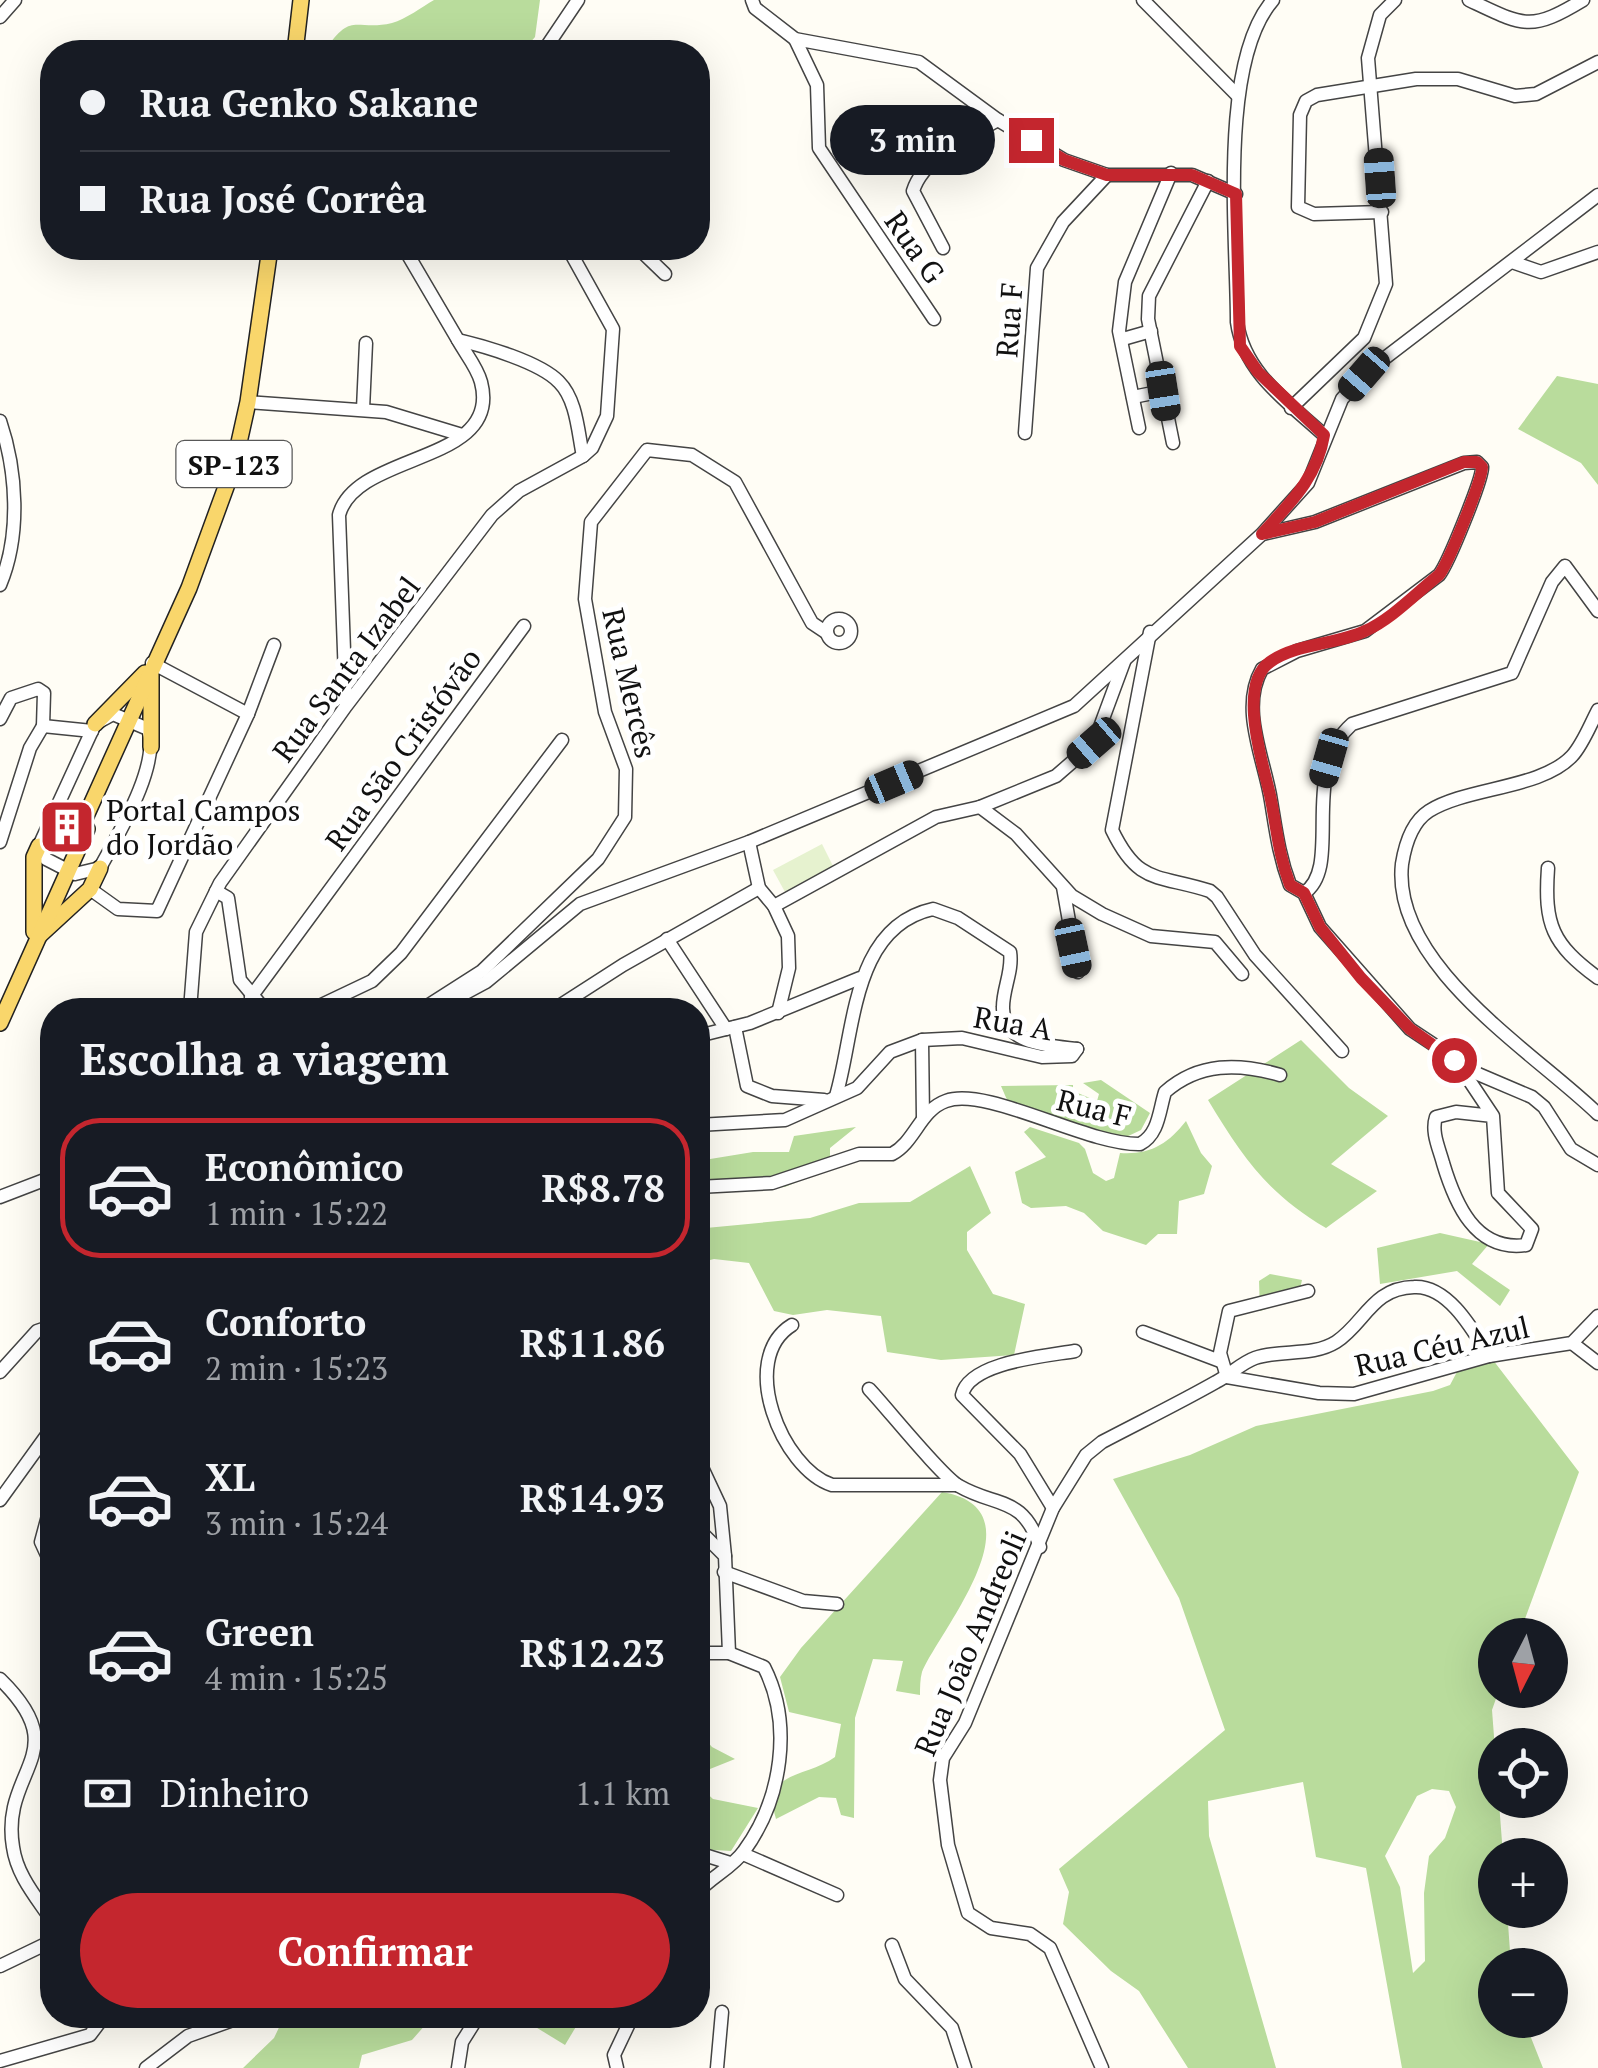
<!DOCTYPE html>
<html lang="pt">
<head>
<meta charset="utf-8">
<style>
  :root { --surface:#171b24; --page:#20242c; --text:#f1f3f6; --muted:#9ea1a6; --line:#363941; --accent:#c4262e }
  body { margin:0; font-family:"PT Serif",serif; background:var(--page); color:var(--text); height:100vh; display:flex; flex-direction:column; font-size:38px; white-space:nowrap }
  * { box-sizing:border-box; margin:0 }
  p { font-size:32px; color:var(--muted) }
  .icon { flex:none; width:55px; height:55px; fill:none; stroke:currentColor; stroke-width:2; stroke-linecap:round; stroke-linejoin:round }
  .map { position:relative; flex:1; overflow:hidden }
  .sheet { position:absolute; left:40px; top:998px; width:670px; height:1030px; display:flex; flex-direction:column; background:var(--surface); border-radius:40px; box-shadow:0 10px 40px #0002 }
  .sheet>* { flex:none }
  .hud { position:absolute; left:40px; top:40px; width:670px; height:220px; border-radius:40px; box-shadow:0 10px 40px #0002; display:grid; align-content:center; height:220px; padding:0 40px; background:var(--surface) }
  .needle { width:65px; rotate:186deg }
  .tools { position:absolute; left:1478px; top:1618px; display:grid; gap:20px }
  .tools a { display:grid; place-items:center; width:90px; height:90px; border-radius:50%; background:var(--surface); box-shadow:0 10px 40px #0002; font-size:50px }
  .end { position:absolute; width:45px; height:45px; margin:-22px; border:12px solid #c4262e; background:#fff; box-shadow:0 0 0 5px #fff }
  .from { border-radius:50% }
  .bubble { position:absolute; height:70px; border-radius:35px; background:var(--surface); box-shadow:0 10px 40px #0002; font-size:32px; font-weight:700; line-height:70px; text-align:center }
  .car { position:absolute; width:30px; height:60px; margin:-30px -15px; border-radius:12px; box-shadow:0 0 8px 2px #0007; background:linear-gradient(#222 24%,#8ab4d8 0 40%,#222 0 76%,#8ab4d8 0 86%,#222 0) }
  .hud b { display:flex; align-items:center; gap:35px; height:95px; font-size:38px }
  .hud b+b { border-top:2px solid var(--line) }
  .hud i { width:25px; height:25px; background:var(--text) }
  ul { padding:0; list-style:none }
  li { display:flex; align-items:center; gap:30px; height:140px; margin:0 20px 15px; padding:0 20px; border:5px solid transparent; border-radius:40px }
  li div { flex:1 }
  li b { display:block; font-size:38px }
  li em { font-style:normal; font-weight:700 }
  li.selected { border-color:var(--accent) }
  li>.icon { width:90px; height:90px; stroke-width:1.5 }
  h2 { padding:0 40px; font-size:45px; line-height:120px }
  .pay { display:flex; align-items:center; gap:25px; height:110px; padding:0 40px; font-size:38px }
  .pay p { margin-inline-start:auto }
  .action { display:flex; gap:20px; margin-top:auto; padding:20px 40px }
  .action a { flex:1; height:115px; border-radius:60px; background:var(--accent); color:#fff; font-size:40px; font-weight:700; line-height:115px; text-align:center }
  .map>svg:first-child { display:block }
  .forest { fill:#b9dc9c; fill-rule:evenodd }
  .pitch { fill:#e6f2cf }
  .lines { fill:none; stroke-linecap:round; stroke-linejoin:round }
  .minor-casing { stroke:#444; stroke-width:15 }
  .major-casing { stroke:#222; stroke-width:18 }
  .minor { stroke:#fff; stroke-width:12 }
  .major { stroke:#f9d66b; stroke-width:15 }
  .route { stroke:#c4262e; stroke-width:12 }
  .labels { text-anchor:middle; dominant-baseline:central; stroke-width:10; stroke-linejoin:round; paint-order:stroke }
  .shield { fill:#fff; stroke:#585858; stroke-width:2.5 }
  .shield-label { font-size:28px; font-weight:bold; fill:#111 }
  .street-label { font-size:30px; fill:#111; stroke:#fff }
  .poi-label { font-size:30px; fill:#111; stroke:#fff; text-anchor:start }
</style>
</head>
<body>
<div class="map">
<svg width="1598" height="2068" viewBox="0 0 1598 2068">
  <rect width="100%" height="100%" fill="#fffdf5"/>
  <g class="forest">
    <path d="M434 0H540L535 37 522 52H324C352 9 355 32 392 23 406 19 422 7 434 0Z"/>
    <path d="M1557 376 1598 384V485L1581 463 1518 429Z"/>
    <path d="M1301 1040 1349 1088 1388 1116 1331 1164 1377 1191 1326 1228C1267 1193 1243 1158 1208 1100Z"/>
    <path d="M1101 1080 1150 1113 1141 1130 1124 1138 1014 1116 1001 1086 1073 1085V1091L1097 1101 1099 1094 1083 1083Z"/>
    <path d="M1186 1121 1201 1153 1212 1166 1204 1194 1179 1201 1177 1234H1158L1146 1245 1103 1231 1084 1213 1066 1206 1031 1208 1022 1203 1015 1172 1046 1157 1024 1132 1030 1127 1079 1143 1085 1149 1093 1173 1106 1181 1114 1178 1120 1153C1150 1155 1168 1144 1186 1121Z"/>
    <path d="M856 1127 830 1148V1156L840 1164 785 1187 698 1193V1161L753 1152H789L794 1136Z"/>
    <path d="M970 1166 991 1213 967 1232V1250L993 1294 1025 1304 1014 1355 941 1360 887 1352 881 1316 827 1310 793 1315 774 1311 749 1263 714 1259 698 1263V1232L706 1228 810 1218 859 1203 910 1202Z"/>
    <path d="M1440 1233 1489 1244 1472 1264 1510 1290 1500 1306 1457 1271 1380 1284 1377 1248Z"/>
    <path d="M1270 1274 1302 1280 1298 1298 1260 1311 1259 1281Z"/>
    <path d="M1493 1360 1579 1472 1519 1635H1495V1690H1499L1492 1710 1503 1855H1495V1910H1507L1511 1965H1495V2020H1524L1543 2068H1402L1366 1868 1316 1857 1303 1782 1208 1801 1209 1836 1276 2068H1188L1139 1991 1111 1971 1063 1924 1069 1892 1059 1869 1225 1730 1179 1598 1113 1479 1190 1455 1256 1426 1433 1391 1450 1385 1458 1370ZM1432 1789 1449 1791 1456 1807 1445 1838 1429 1856 1424 1893 1425 1961 1413 1973 1400 1887 1385 1856 1417 1796Z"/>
    <path d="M942 1492C1044 1509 940 1630 922 1672 920 1679 920 1688 920 1695L896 1691 903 1661 873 1659 855 1718 854 1818 841 1815 836 1798 819 1797 776 1819C761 1770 807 1778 835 1757L841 1724 789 1712 780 1677 801 1648Z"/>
    <path d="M698 1731 712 1747 735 1759 705 1771 700 1787 713 1799 758 1808 731 1851 698 1849Z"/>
    <path d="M285 2015H434L412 2040 362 2055 359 2068H243L274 2038Z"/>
    <path d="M532 2015H583L565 2045 529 2023Z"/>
  </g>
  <path class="pitch" d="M822 844 833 866 785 892 773 870Z"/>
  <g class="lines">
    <g class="minor-casing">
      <g id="minor">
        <path d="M752 0 755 8 795 39 919 62 998 120 1064 160 1107 175H1192L1236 194"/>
        <path d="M1143 0 1238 96"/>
        <path d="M1273 0C1218 63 1237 238 1237 322 1244 373 1288 402 1324 435"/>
        <path d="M1469 0C1524 26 1530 32 1583 0"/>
        <path d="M0 17 15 0"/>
        <path d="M795 39 817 85 819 148 934 319"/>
        <path d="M543 52 578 0"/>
        <path d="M1382 212 1314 214 1298 207 1300 115 1306 101 1317 95 1416 79H1458L1515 96 1536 94 1598 62"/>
        <path d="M404 248 458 340C484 346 540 362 559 382 577 400 578 433 583 456"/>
        <path d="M638 248 665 274"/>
        <path d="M943 248 913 191C923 158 968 137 998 120"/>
        <path d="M1512 262 1541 272 1598 252"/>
        <path d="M1123 339 1151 331"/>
        <path d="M1133 397 1163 391"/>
        <path d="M248 402 386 412 462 435"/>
        <path d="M1291 408 1364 338 1386 284 1368 58 1380 15 1395 0"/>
        <path d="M363 409 366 343"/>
        <path d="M0 421C17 471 21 535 0 585"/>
        <path d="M1139 428 1119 331 1125 282 1171 173"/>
        <path d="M1025 433 1037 268 1063 222 1107 175"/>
        <path d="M1173 443 1148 319 1149 296 1208 181"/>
        <path d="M1263 534 1315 522 1464 463 1477 462 1482 467C1483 478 1448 564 1439 575L1365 631 1297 651 1262 669C1239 709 1265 760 1271 801 1276 831 1279 856 1290 885L1304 893 1320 927 1410 1029 1478 1074 1532 1097 1544 1107 1571 1149 1598 1165"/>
        <circle cx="839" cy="631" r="12"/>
        <path d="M1150 632 1112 830C1139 886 1158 874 1210 891L1217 897 1255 955 1342 1051"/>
        <path d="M152 663 248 714"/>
        <path d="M346 705 339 515C356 451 503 465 481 382 477 367 465 353 458 340"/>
        <path d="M1598 710C1590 725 1583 744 1572 756 1541 789 1467 787 1429 811 1412 822 1405 845 1402 864 1391 965 1534 1052 1598 1114"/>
        <path d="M113 714 148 729C161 765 117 836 100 868L75 874 46 859 39 846 95 724Z"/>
        <path d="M0 719 11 698 38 689 44 693 43 726"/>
        <path d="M980 807 1016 834 1072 896 1102 914 1151 936 1215 942 1242 974"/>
        <path d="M0 842 30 748 43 726 92 731"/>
        <path d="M749 842 759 888 774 906 788 936 789 968 778 1013"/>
        <path d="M1548 868C1544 925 1552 944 1598 978"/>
        <path d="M1063 887 1078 972"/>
        <path d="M90 889 118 909 157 911 248 714 274 645"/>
        <path d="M216 891 228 898 240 980 265 1010"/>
        <path d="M1304 893C1344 867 1298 772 1352 724L1512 673 1552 582 1565 566 1598 611"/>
        <path d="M774 906 936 817 980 807 1056 776 1094 743 1124 662"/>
        <path d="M667 939 726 1029"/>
        <path d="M251 997 524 626"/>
        <path d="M190 1010 196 932 220 883 346 706 492 515 519 491 583 456 592 448 607 416 613 329 568 248"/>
        <path d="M311 1010 372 981 401 953 562 740"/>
        <path d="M421 1010 482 971 598 859 625 817 626 769 605 712 585 599 591 522 647 450 692 455 735 482 812 623 827 633"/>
        <path d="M434 1010 486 982 580 904 749 842 1074 706 1262 534 1308 483 1342 399 1364 374 1598 195"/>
        <path d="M553 1010 623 965 759 888"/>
        <path d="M735 1027 747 1086 772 1096 824 1100"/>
        <path d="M698 1036 750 1023 860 978"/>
        <path d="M922 1040 923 1118"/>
        <path d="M1461 1068 1493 1116 1498 1193 1532 1229 1526 1245C1475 1252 1455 1203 1443 1163 1439 1148 1431 1132 1436 1117L1456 1112 1493 1116"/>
        <path d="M836 1096C855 1033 851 927 933 909L958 918 1010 952C1013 971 1003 988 1003 1007 1002 1045 1051 1046 1077 1049"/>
        <path d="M698 1125 785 1120 857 1088 890 1052 922 1040 962 1038 1042 1057 1072 1056 1077 1049"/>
        <path d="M698 1187 772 1183 859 1154H892C915 1142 920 1110 946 1101 987 1086 1087 1145 1140 1144 1159 1134 1159 1111 1165 1092 1199 1062 1239 1063 1280 1075"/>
        <path d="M0 1197 52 1177"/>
        <path d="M792 1325C737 1359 782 1469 832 1485H957"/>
        <path d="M1143 1332 1220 1361"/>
        <path d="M1572 1343 1598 1363"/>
        <path d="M0 1372 37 1331 52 1326"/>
        <path d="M1227 1377 1319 1393 1354 1394 1489 1356 1572 1343 1598 1316"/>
        <path d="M1227 1377 1220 1353 1229 1311 1308 1291"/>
        <path d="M869 1389C887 1408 942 1477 959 1486 997 1508 1023 1495 1040 1547"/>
        <path d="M698 1459 720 1506 725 1556"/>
        <path d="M0 1500 52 1428"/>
        <path d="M52 1501 41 1542 52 1566"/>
        <path d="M1053 1508 1020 1454 962 1395C969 1362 1046 1356 1075 1351"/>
        <path d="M698 1529 725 1556 729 1653"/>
        <path d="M724 1572 803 1601 837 1604"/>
        <path d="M698 1653H729L764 1667C793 1724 782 1799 744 1851 733 1867 711 1877 698 1892"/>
        <path d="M0 1679C77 1754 0 1769 13 1847 17 1876 37 1898 52 1921"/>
        <path d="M698 1853 730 1863"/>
        <path d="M743 1854 837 1895"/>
        <path d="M892 1945 905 1979 952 2028 965 2068"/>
        <path d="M0 1966 52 1941"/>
        <path d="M0 2061 90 2035 105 2015"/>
        <path d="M146 2068 188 2036 247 2015"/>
        <path d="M458 2068 462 2042 479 2015"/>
        <path d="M617 2068 614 2055 633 2015"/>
        <path d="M717 2068 722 2012"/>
        <path d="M1102 2068 1050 1948 1030 1934 991 1928 968 1913 948 1845 940 1780 943 1758 965 1723 1053 1508 1086 1455 1102 1442C1140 1422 1179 1403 1216 1382 1230 1375 1241 1363 1255 1358 1281 1349 1312 1357 1336 1342 1365 1323 1372 1288 1414 1287 1448 1285 1473 1330 1489 1356"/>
      </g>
    </g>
    <g class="major-casing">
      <g id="major">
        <path d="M295 52 301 0"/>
        <path d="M95 724 145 673"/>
        <path d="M151 747V675"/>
        <path d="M86 816 189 588 234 465 248 402 270 248"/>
        <path d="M34 932V857L39 846"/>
        <path d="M40 935 90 889 100 868"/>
        <path d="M0 1023 87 829"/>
      </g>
    </g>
    <use href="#minor" class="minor"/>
    <use href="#major" class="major"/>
  </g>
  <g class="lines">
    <path class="route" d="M1031 140 1064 160 1107 175H1192L1236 194 1240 346 1258 372 1324 435C1317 478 1290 503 1262 534L1315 522 1464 462H1477L1482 467C1483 478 1448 564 1439 575 1416 593 1392 619 1365 631 1336 645 1297 643 1270 662 1237 685 1263 764 1270 795 1277 828 1278 853 1290 885L1304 893 1320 927 1361 978 1410 1029 1454 1060"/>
  </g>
  <defs>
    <g id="building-square" transform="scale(2.875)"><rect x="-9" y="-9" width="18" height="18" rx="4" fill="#c4262e" stroke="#fff"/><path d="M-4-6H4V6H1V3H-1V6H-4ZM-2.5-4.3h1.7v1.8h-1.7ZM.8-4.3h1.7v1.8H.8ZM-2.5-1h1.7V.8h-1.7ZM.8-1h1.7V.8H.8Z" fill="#fff"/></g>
  </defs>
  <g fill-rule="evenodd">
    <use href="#building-square" x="67" y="827"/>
  </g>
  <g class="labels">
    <rect class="shield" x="176.5" y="441" width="115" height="46" rx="8"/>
    <g class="shield-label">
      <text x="234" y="464">SP-123</text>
    </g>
    <g class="street-label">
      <text transform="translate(915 247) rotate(55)">Rua G</text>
      <text transform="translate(1009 320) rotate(-86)">Rua F</text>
      <text transform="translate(346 669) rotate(-53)">Rua Santa Izabel</text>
      <text transform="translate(630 683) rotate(77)">Rua Mercês</text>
      <text transform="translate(403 749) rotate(-54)">Rua São Cristóvão</text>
      <text transform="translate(1013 1023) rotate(10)">Rua A</text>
      <text transform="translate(1094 1108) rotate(14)">Rua F</text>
      <text transform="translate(1442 1346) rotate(-13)">Rua Céu Azul</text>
      <text transform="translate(970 1643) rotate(-67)">Rua João Andreoli</text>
    </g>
    <g class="poi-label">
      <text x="106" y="810">Portal Campos<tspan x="106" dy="34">do Jordão</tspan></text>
    </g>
  </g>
</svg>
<div class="tools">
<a><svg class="needle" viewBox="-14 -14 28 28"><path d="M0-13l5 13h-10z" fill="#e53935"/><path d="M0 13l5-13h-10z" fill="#9ea1a6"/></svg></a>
<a><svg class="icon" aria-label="locate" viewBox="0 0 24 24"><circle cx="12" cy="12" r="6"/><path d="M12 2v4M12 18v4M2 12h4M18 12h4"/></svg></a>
<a>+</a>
<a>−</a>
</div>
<i class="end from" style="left:1454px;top:1060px"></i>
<i class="end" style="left:1031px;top:140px"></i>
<div class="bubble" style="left:830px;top:105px;width:165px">3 min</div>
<i class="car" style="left:1380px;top:178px;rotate:356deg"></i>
<i class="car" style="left:1364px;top:374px;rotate:221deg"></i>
<i class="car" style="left:1163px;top:391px;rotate:171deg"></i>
<i class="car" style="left:1094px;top:743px;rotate:229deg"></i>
<i class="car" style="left:1329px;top:758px;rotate:196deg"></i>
<i class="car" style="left:894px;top:782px;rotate:67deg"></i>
<i class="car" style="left:1073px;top:948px;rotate:168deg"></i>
<div class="hud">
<b><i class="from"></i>Rua Genko Sakane</b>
<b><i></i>Rua José Corrêa</b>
</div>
<section class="sheet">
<h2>Escolha a viagem</h2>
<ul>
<li class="selected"><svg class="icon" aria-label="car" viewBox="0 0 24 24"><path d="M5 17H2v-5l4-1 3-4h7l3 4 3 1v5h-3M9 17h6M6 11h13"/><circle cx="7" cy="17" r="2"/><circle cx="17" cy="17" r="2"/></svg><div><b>Econômico</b><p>1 min · 15:22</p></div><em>R$8.78</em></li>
<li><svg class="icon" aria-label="car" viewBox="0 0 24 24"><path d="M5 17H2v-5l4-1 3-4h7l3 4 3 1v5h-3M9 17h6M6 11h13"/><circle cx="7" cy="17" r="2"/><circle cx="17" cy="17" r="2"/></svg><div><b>Conforto</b><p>2 min · 15:23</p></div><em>R$11.86</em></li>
<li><svg class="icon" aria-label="car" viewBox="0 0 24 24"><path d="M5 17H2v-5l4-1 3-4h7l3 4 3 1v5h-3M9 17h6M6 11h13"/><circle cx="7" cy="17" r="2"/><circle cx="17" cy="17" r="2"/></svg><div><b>XL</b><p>3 min · 15:24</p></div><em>R$14.93</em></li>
<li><svg class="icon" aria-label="car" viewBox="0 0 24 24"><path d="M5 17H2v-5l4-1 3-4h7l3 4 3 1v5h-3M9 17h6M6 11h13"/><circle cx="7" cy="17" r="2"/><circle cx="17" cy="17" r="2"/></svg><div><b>Green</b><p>4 min · 15:25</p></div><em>R$12.23</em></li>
</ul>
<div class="pay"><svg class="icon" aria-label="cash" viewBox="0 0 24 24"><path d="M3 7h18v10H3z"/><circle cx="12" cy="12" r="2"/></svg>Dinheiro<p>1.1 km</p></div>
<div class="action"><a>Confirmar</a></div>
</section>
</div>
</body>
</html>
